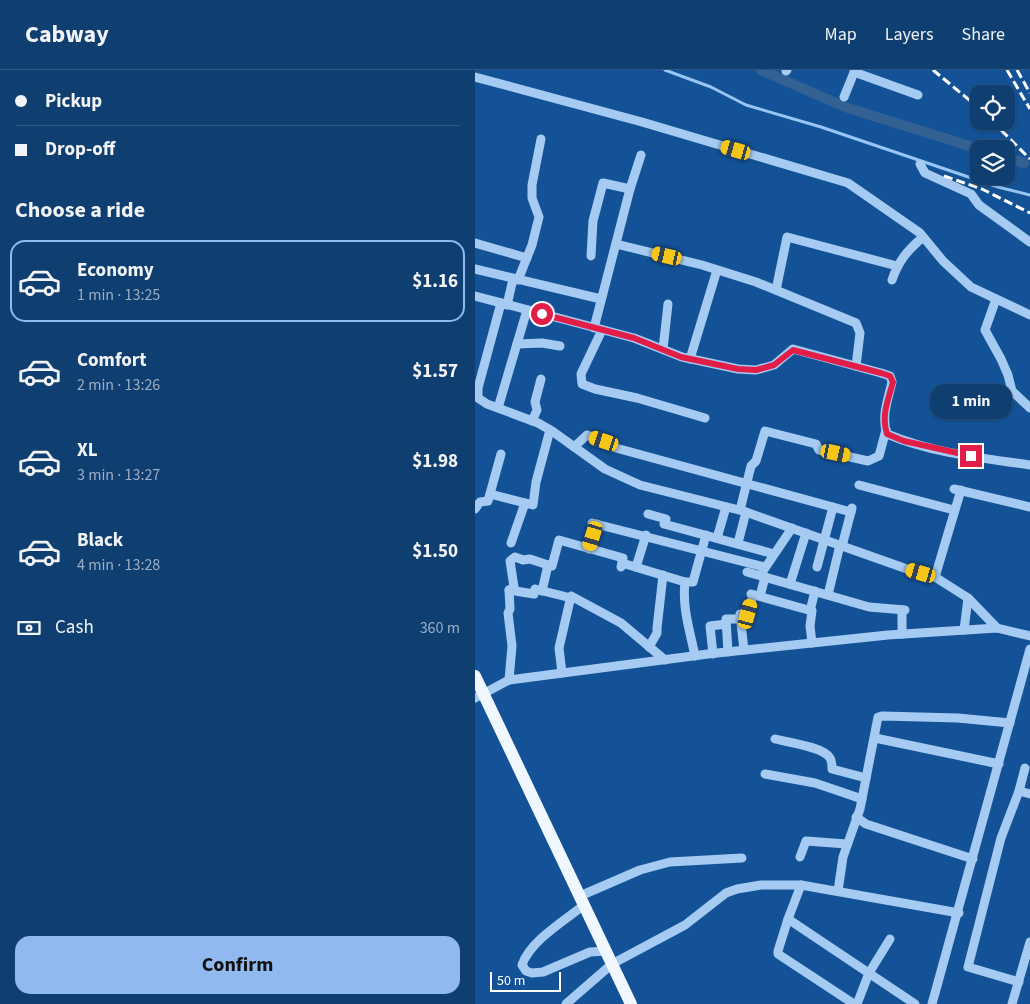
<!DOCTYPE html>
<html lang="en">
<head>
<meta charset="utf-8">
<style>
  :root { --surface:#0f3e71; --page:#1d4979; --text:#f1f3f6; --muted:#9baec3; --line:#2f5784; --accent:#90b9f0 }
  body { margin:0; font-family:"Source Sans 3",sans-serif; background:var(--page); color:var(--text); height:100vh; display:flex; flex-direction:column; font-size:19px; white-space:nowrap }
  * { box-sizing:border-box; margin:0 }
  p { font-size:16px; color:var(--muted) }
  .icon { flex:none; width:28px; height:28px; fill:none; stroke:currentColor; stroke-width:2; stroke-linecap:round; stroke-linejoin:round }
  .map { position:relative; flex:1; overflow:hidden }
  .side { display:flex; flex-direction:column; background:var(--surface); width:475px }
  .side>* { flex:none }
  .top-card { display:grid; align-content:center; height:110px; padding:0 15px; background:var(--surface) }
  .tools { position:absolute; left:495px; top:15px; display:grid; gap:10px }
  .tools a { display:grid; place-items:center; width:45px; height:45px; border-radius:10px; background:var(--surface); box-shadow:0 1px 4px #0004,0 0 0 1px var(--line); font-size:25px }
  .scale { position:absolute; left:15px; bottom:12px; width:71px; box-sizing:border-box; padding-left:5px; border:2px solid #fff; border-top:0; font-size:14px; line-height:18px; white-space:nowrap; color:#fff; -webkit-text-stroke:4px #145297; paint-order:stroke }
  .end { position:absolute; width:22px; height:22px; margin:-11px; border:6px solid #e11d48; background:#fff; box-shadow:0 0 0 2px #fff }
  .from { border-radius:50% }
  .bubble { position:absolute; height:35px; border-radius:15px; background:var(--surface); box-shadow:0 1px 4px #0004,0 0 0 1px var(--line); font-size:16px; font-weight:700; line-height:35px; text-align:center }
  .car { position:absolute; width:15px; height:30px; margin:-15px -8px; border-radius:6px; box-shadow:0 0 4px 1px #0007; background:linear-gradient(#f5c518 24%,#345 0 40%,#f5c518 0 76%,#345 0 86%,#f5c518 0) }
  .top-card b { display:flex; align-items:center; gap:18px; height:48px; font-size:19px }
  .top-card b+b { border-top:1px solid var(--line) }
  .top-card i { width:12px; height:12px; background:var(--text) }
  ul { padding:0; list-style:none }
  li { display:flex; align-items:center; gap:15px; height:82px; margin:0 10px 8px; padding:0 5px; border:2px solid transparent; border-radius:15px }
  li div { flex:1 }
  li b { display:block; font-size:19px }
  li em { font-style:normal; font-weight:700 }
  li.current { border-color:var(--accent) }
  li>.icon { width:45px; height:45px; stroke-width:1.5 }
  h2 { padding:0 15px; font-size:22px; line-height:60px }
  .pay { display:flex; align-items:center; gap:12px; height:55px; padding:0 15px; font-size:19px }
  .pay p { margin-inline-start:auto }
  .action { display:flex; gap:10px; margin-top:auto; padding:10px 15px }
  .action a { flex:1; height:58px; border-radius:15px; background:var(--accent); color:#111; font-size:20px; font-weight:700; line-height:58px; text-align:center }
  header { display:flex; align-items:center; gap:30px; box-sizing:border-box; height:70px; padding:0 25px; background:var(--surface); border-bottom:1px solid var(--line) }
  header strong { font-size:24px }
  nav { display:flex; gap:28px; margin-inline-start:auto; font-size:18px }
  main { display:flex; flex:1; min-height:0 }
  .map>svg:first-child { display:block }
  .lines { fill:none; stroke-linecap:round; stroke-linejoin:round }
  .stream { stroke:#97c6f5; stroke-width:3 }
  .canal { stroke:#346193; stroke-width:10 }
  .minor { stroke:#a5cbf2; stroke-width:9 }
  .major { stroke:#f0f7ff; stroke-width:12 }
  .rail { stroke:#fff; stroke-width:3; stroke-dasharray:9 4; stroke-linecap:butt }
  .route { stroke:#e11d48; stroke-width:6 }
</style>
</head>
<body>
<header>
<strong>Cabway</strong>
<nav><a>Map</a><a>Layers</a><a>Share</a></nav>
</header>
<main>
<section class="side">
<div class="top-card">
<b><i class="from"></i>Pickup</b>
<b><i></i>Drop-off</b>
</div>
<h2>Choose a ride</h2>
<ul>
<li class="current"><svg class="icon" aria-label="car" viewBox="0 0 24 24"><path d="M5 17H2v-5l4-1 3-4h7l3 4 3 1v5h-3M9 17h6M6 11h13"/><circle cx="7" cy="17" r="2"/><circle cx="17" cy="17" r="2"/></svg><div><b>Economy</b><p>1 min · 13:25</p></div><em>$1.16</em></li>
<li><svg class="icon" aria-label="car" viewBox="0 0 24 24"><path d="M5 17H2v-5l4-1 3-4h7l3 4 3 1v5h-3M9 17h6M6 11h13"/><circle cx="7" cy="17" r="2"/><circle cx="17" cy="17" r="2"/></svg><div><b>Comfort</b><p>2 min · 13:26</p></div><em>$1.57</em></li>
<li><svg class="icon" aria-label="car" viewBox="0 0 24 24"><path d="M5 17H2v-5l4-1 3-4h7l3 4 3 1v5h-3M9 17h6M6 11h13"/><circle cx="7" cy="17" r="2"/><circle cx="17" cy="17" r="2"/></svg><div><b>XL</b><p>3 min · 13:27</p></div><em>$1.98</em></li>
<li><svg class="icon" aria-label="car" viewBox="0 0 24 24"><path d="M5 17H2v-5l4-1 3-4h7l3 4 3 1v5h-3M9 17h6M6 11h13"/><circle cx="7" cy="17" r="2"/><circle cx="17" cy="17" r="2"/></svg><div><b>Black</b><p>4 min · 13:28</p></div><em>$1.50</em></li>
</ul>
<div class="pay"><svg class="icon" aria-label="cash" viewBox="0 0 24 24"><path d="M3 7h18v10H3z"/><circle cx="12" cy="12" r="2"/></svg>Cash<p>360 m</p></div>
<div class="action"><a>Confirm</a></div>
</section>
<div class="map">
<svg width="555" height="934" viewBox="0 0 555 934">
  <rect width="100%" height="100%" fill="#145297"/>
  <g class="lines">
    <path class="stream" d="M190 0 236 17 271 35 346 57 523 117 555 125"/>
    <g class="canal">
      <path d="M286 0 370 37 504 79"/>
      <path d="M531 87 549 93"/>
    </g>
    <g class="minor">
      <path d="M311 1 312 0"/>
      <path d="M379 2 443 25"/>
      <path d="M0 7 167 52 373 113 445 163 468 191 496 217 555 245"/>
      <path d="M369 27 380 0"/>
      <path d="M445 94 450 103 496 124 504 135 555 172"/>
      <path d="M0 173 52 188"/>
      <path d="M141 174 227 195 281 212 381 253 385 263 381 296"/>
      <path d="M116 186 118 151 128 113 155 119"/>
      <path d="M0 199 126 229"/>
      <path d="M43 210 57 175 64 147 57 128V115L66 69"/>
      <path d="M417 210C424 190 432 181 448 167"/>
      <path d="M301 220 312 167 422 196"/>
      <path d="M0 226 159 268 207 287 263 299 281 300 299 295 318 279 406 303 415 306 417 312C413 330 406 346 412 364 457 383 507 388 555 395"/>
      <path d="M521 229 510 260 526 289 533 305 537 321 555 338"/>
      <path d="M26 233 3 318V328L12 334 63 353 77 361 130 399 165 415 268 441 432 499 460 507 493 528 522 558"/>
      <path d="M32 235 38 209"/>
      <path d="M119 258 155 119 166 85"/>
      <path d="M127 260 106 304 107 314 120 319 162 328 230 348"/>
      <path d="M42 274 67 273 85 276"/>
      <path d="M188 279 193 234"/>
      <path d="M215 289 242 200"/>
      <path d="M23 338 52 240"/>
      <path d="M57 351 62 340 60 332 66 309"/>
      <path d="M99 377 112 365 129 371 141 378 376 442"/>
      <path d="M384 415 479 440"/>
      <path d="M479 419 555 437"/>
      <path d="M15 424 58 435 61 412 75 360"/>
      <path d="M0 439 5 432 13 431 26 384"/>
      <path d="M265 440 276 396 281 391 290 361 341 374 344 380 393 391 404 386 411 360"/>
      <path d="M173 444 191 449 189 454 299 484"/>
      <path d="M117 453 289 497"/>
      <path d="M242 468 251 437"/>
      <path d="M36 473 50 433"/>
      <path d="M263 473 271 442"/>
      <path d="M367 476 377 438"/>
      <path d="M114 479 122 454"/>
      <path d="M147 493 210 512H218L231 465"/>
      <path d="M161 497 171 465"/>
      <path d="M342 497 358 437"/>
      <path d="M288 501 317 458"/>
      <path d="M272 502 394 537 430 540"/>
      <path d="M460 507 486 420"/>
      <path d="M210 512C207 538 215 561 220 586"/>
      <path d="M315 514 331 463"/>
      <path d="M34 520 59 524 60 519 96 528"/>
      <path d="M67 521 73 495 77 496 84 470 148 488 146 497"/>
      <path d="M276 524 337 541 335 556 337 573"/>
      <path d="M353 525 365 475"/>
      <path d="M285 526 290 507"/>
      <path d="M335 541 340 521"/>
      <path d="M489 560 493 528"/>
      <path d="M427 564V540"/>
      <path d="M174 577 182 563V558L188 505"/>
      <path d="M269 580 265 544H273L278 525"/>
      <path d="M253 582 251 549H265"/>
      <path d="M238 584 235 556 251 554"/>
      <path d="M87 603 84 578 96 526 146 553 190 590"/>
      <path d="M34 610 37 576 33 543 35 539 34 520 39 517 35 491 40 487 48 490 55 489 73 495"/>
      <path d="M0 628 34 610 233 584 413 565 522 558 555 566"/>
      <path d="M400 668 524 694"/>
      <path d="M300 669C312 672 349 677 355 688 357 691 357 696 357 699L391 708"/>
      <path d="M290 704 340 713 387 729"/>
      <path d="M544 721 555 724"/>
      <path d="M381 747 391 754 498 789"/>
      <path d="M325 787 331 771 372 774"/>
      <path d="M326 815 313 849 303 881V884L379 934"/>
      <path d="M363 821 368 787 385 739 403 647 407 646 483 648 535 653"/>
      <path d="M105 826 165 800 195 792 267 788"/>
      <path d="M109 835C89 851 55 871 47 895L51 901 57 903 68 902 115 882 131 881"/>
      <path d="M313 849 440 934"/>
      <path d="M544 912 493 897 526 768 544 721 550 698"/>
      <path d="M91 934 137 894 210 855 251 823 262 819 286 815H326L484 843"/>
      <path d="M382 934 394 903 415 869"/>
      <path d="M457 934 555 579"/>
      <path d="M537 934 555 872"/>
    </g>
    <path class="major" d="M0 606 156 934"/>
    <g class="rail">
      <path d="M458 0 504 38"/>
      <path d="M532 0 555 39"/>
      <path d="M542 0 555 23"/>
      <path d="M517 51 555 89"/>
      <path d="M469 106 507 119 555 143"/>
    </g>
  </g>
  <g class="lines">
    <path class="route" d="M67 244 159 268 206 287 263 299 281 300 299 295 318 280 406 303 415 306 418 312C413 330 406 346 412 364L429 371 496 386"/>
  </g>
</svg>
<div class="tools">
<a><svg class="icon" aria-label="locate" viewBox="0 0 24 24"><circle cx="12" cy="12" r="6"/><path d="M12 2v4M12 18v4M2 12h4M18 12h4"/></svg></a>
<a><svg class="icon" aria-label="layers" viewBox="0 0 24 24"><path d="M12 4l9 5-9 5-9-5zM3 14l9 5 9-5"/></svg></a>
</div>
<div class="scale">50 m</div>
<i class="end from" style="left:67px;top:244px"></i>
<i class="end" style="left:496px;top:386px"></i>
<div class="bubble" style="left:455px;top:314px;width:82px">1 min</div>
<i class="car" style="left:261px;top:80px;rotate:286deg"></i>
<i class="car" style="left:192px;top:186px;rotate:283deg"></i>
<i class="car" style="left:129px;top:371px;rotate:288deg"></i>
<i class="car" style="left:361px;top:383px;rotate:102deg"></i>
<i class="car" style="left:118px;top:466px;rotate:197deg"></i>
<i class="car" style="left:446px;top:503px;rotate:286deg"></i>
<i class="car" style="left:273px;top:544px;rotate:15deg"></i>
</div>
</main>
</body>
</html>
